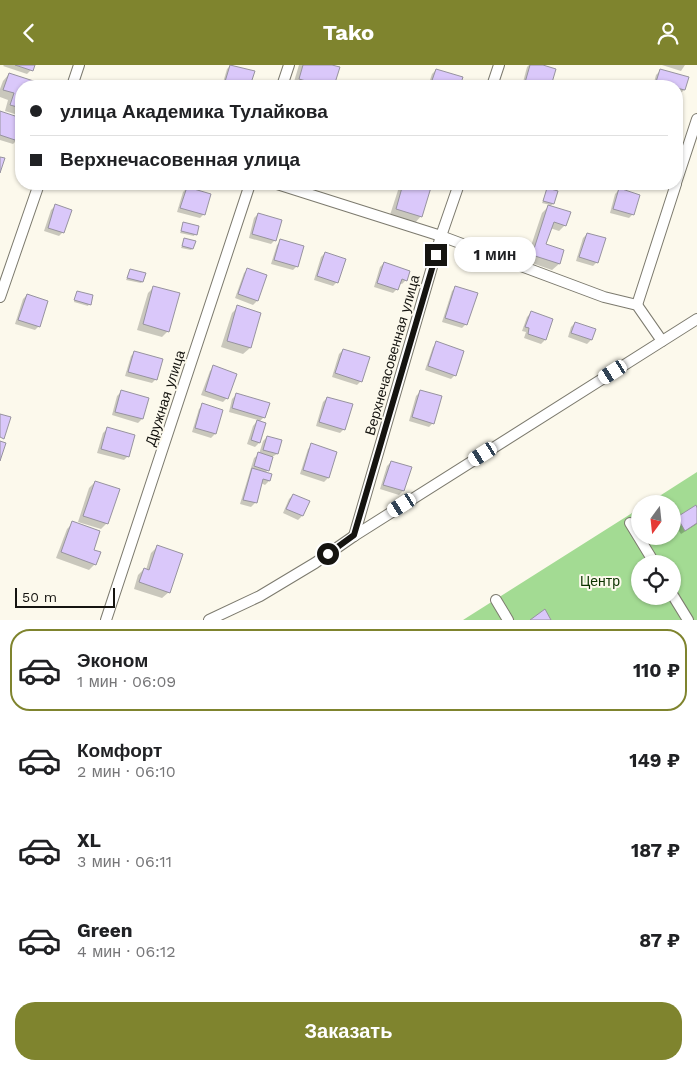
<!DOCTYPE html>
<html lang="ru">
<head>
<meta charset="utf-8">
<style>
  :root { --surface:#fff; --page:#f6f6f6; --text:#202124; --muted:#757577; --line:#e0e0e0; --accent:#7f842e }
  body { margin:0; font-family:"Work Sans",sans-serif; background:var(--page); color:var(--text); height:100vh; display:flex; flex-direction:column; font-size:19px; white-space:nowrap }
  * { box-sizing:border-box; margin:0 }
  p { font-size:16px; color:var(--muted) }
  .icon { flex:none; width:28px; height:28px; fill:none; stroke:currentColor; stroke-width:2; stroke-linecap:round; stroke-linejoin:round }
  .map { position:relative; height:555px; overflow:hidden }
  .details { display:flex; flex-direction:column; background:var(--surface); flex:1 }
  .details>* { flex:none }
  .guide { position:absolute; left:15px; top:15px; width:668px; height:110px; border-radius:20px; box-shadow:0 1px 4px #0004; display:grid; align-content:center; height:110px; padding:0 15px; background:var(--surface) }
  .needle { width:32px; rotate:195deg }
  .buttons { position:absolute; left:631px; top:430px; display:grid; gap:10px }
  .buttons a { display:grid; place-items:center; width:50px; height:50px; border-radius:50%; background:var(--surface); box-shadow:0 1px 4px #0004; font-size:25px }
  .scale { position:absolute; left:15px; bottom:12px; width:100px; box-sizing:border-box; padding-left:5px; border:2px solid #151410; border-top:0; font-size:14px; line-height:18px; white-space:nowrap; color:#151410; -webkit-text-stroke:4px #fcf9ec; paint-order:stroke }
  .end { position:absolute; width:22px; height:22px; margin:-11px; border:6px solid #151410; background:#fff; box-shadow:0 0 0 2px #fff }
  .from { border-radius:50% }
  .bubble { position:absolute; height:35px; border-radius:18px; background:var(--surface); box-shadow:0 1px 4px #0004; font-size:16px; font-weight:700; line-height:35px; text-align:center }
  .car { position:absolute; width:15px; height:30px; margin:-15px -8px; border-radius:6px; box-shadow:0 0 4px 1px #0007; background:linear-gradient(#fff 24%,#345 0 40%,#fff 0 76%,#345 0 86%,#fff 0) }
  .guide b { display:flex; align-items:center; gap:18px; height:48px; font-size:19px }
  .guide b+b { border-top:1px solid var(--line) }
  .guide i { width:12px; height:12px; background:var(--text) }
  ul { padding:9px 0 0; list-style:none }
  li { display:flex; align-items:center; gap:15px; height:82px; margin:0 10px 8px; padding:0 5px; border:2px solid transparent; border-radius:20px }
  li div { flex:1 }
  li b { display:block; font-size:19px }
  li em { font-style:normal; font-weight:700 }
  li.on { border-color:var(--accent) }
  li>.icon { width:45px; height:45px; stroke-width:1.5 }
  .cta { display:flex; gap:10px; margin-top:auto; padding:10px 15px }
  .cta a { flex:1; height:58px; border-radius:20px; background:var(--accent); color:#fff; font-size:20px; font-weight:700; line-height:58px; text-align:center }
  header { display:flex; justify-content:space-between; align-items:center; height:65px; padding:0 15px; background:var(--accent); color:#fff; font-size:22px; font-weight:700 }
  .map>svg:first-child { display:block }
  .green { fill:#a3db93; fill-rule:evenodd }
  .shadow { fill:#0003 }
  .building { fill:#dac8fa; stroke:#97939f }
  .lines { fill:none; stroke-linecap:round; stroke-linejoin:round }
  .minor-casing { stroke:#7c7a6e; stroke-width:12 }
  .minor { stroke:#fff; stroke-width:10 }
  .route { stroke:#151410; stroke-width:6 }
  .labels { text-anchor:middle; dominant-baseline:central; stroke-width:4; stroke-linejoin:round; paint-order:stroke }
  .street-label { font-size:14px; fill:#151410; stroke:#fcf9ec }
  .park-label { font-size:14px; fill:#0c3300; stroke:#fcf9ec }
</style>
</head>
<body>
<header><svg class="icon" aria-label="back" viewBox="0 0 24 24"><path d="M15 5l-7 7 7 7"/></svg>Tako<svg class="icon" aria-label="person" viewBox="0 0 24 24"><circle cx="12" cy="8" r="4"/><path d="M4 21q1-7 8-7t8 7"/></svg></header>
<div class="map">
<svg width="697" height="555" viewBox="0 0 697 555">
  <rect width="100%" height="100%" fill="#fcf9ec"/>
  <path class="green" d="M697 407V555H463L640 443V471H672V439H647ZM640 499H672V531H640Z"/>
  <g class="shadow">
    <path d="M4 0H33L31 5 27 9 3 1Z"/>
    <path d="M231 0 253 7 249 21H222L227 4Z"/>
    <path d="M299 0H328L339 3 333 21 293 20Z"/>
    <path d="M529 0H538L555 5 550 21H522L527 2Z"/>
    <path d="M662 0H685L681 6Z"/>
    <path d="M436 5 461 13 459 21H428L432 9Z"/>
    <path d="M660 6 684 25 680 29 676 28V21H653L656 10Z"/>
    <path d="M9 9 46 21H21V51L5 46 8 35 0 32V24L3 16Z"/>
    <path d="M0 47 21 54V63L17 75 13 79 0 75Z"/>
    <path d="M77 119H95L90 123Z"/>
    <path d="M400 119H430L421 151 415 158 390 150Z"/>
    <path d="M187 123 204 149 200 153 177 147 183 127Z"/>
    <path d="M547 124 556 127 553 139 549 142 565 160 559 166 550 163 545 180 563 186 559 199 552 205 526 196 542 148 550 140 542 138Z"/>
    <path d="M619 125 633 149 629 153 610 148 615 129Z"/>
    <path d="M55 141 63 167 59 171 44 166 51 145Z"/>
    <path d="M258 149 275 175 271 179 249 173 254 153Z"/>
    <path d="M184 158 198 162 194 171 180 168Z"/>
    <path d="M587 169 597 197 593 201 576 196 583 173Z"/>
    <path d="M185 174 192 184 191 185 181 183Z"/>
    <path d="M281 176 297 201 293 205 271 199 277 180Z"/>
    <path d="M325 188 337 217 333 221 314 215 321 192Z"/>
    <path d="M384 198 406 215 402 219 399 218 397 224 393 228 374 222 380 202Z"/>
    <path d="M248 204 266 211 257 236 253 240 235 233 244 208Z"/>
    <path d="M130 205 142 217 141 218 126 215Z"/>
    <path d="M154 222 168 266 162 272 137 265 148 228Z"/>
    <path d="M456 222 466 259 462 263 442 257 452 226Z"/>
    <path d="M77 228 89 239 88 241 74 237Z"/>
    <path d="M27 230 39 261 35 265 15 259 23 234Z"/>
    <path d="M238 242 260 249 250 283 243 289 221 282 232 248Z"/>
    <path d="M531 248 545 275 541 279 524 273 526 267 522 266 527 252Z"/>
    <path d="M575 258 591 275 587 279 568 272 571 262Z"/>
    <path d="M437 278 455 310 451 314 425 305 433 282Z"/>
    <path d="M343 285 361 316 357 320 332 312 339 289Z"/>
    <path d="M135 287 156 314 152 318 125 311 131 291Z"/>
    <path d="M214 302 227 333 223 337 201 330 210 306Z"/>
    <path d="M121 327 148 334 142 354 138 358 112 350 117 331Z"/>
    <path d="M420 327 433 358 429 362 409 356 416 331Z"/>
    <path d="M236 330 264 352 259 357V378L255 382 247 379 253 361 258 355 229 347 232 334Z"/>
    <path d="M327 333 344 364 340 368 316 361 323 337Z"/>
    <path d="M203 340 215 369 211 373 192 367 199 344Z"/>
    <path d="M107 364 128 391 124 395 97 388 103 368Z"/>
    <path d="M267 372 277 389 272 392 268 405 265 408 269 416 265 420 261 418 255 438 251 442 240 439 254 393 259 389 263 376Z"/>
    <path d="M312 380 336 388 328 413 324 417 300 409 308 384Z"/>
    <path d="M391 397 410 403 403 426 399 430 380 424 387 401Z"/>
    <path d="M95 417 107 458 101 464 78 457 89 423Z"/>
    <path d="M293 430 302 451 298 455 283 448 289 434Z"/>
    <path d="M695 442 697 445V459L681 469 673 457Z"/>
    <path d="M73 458 92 485 95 499 89 505 56 493 67 464Z"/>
    <path d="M157 482 169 527 162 533 134 524 138 510 144 504 146 505 151 488Z"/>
  </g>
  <g class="building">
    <path d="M15 0H35L33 6Z"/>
    <path d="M230 0 255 6 250 21 224 20Z"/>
    <path d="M303 0H332L340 2 334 21H323L299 14Z"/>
    <path d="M530 0H543L556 4 551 21H524Z"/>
    <path d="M436 4 463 12 460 21H430Z"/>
    <path d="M660 4 689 12 685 25 676 23V21L656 17Z"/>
    <path d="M9 8 49 21H21V43L10 40 14 28 3 25Z"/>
    <path d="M0 46 21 53V66L18 76 0 70Z"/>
    <path d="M0 92 5 93 0 108Z"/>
    <path d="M403 119H432L422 152 396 144Z"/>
    <path d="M187 122 211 129 205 150 180 143Z"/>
    <path d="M547 123 558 126 554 139 543 136Z"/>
    <path d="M619 123 640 130 634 150 613 144Z"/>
    <path d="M55 139 72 145 64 168 48 163Z"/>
    <path d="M548 140 571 147 566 161 554 157 546 179 564 185 560 199 532 190Z"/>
    <path d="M258 148 282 155 276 176 252 169Z"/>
    <path d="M183 157 199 161 197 170 181 166Z"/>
    <path d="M587 168 606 173 598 198 579 192Z"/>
    <path d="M184 173 196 176 193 184 182 181Z"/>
    <path d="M280 174 304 181 298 202 274 195Z"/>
    <path d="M325 187 346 194 338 218 317 211Z"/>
    <path d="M384 197 410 206 407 216 402 214 398 225 377 218Z"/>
    <path d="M247 203 267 210 258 236 238 229Z"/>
    <path d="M130 204 146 208 143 217 127 213Z"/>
    <path d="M153 221 180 228 169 267 143 259Z"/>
    <path d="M455 221 478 228 467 260 445 253Z"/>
    <path d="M77 226 93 230 91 240 74 235Z"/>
    <path d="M27 229 48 236 40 262 18 255Z"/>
    <path d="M237 240 261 248 251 283 227 276Z"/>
    <path d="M531 246 553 254 546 275 528 269 529 263 525 262Z"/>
    <path d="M575 257 596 264 592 275 571 268Z"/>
    <path d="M436 276 464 286 456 311 428 301Z"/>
    <path d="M343 284 370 292 362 317 335 308Z"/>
    <path d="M134 286 163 294 157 315 128 307Z"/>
    <path d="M213 300 237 309 228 334 205 326Z"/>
    <path d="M121 325 149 333 143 354 115 347Z"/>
    <path d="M420 325 442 331 434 359 412 352Z"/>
    <path d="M236 328 270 338 265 353 232 343Z"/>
    <path d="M327 332 353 339 345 365 319 357Z"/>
    <path d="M202 338 223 345 216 369 195 363Z"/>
    <path d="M0 349 11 352 4 374 0 372Z"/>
    <path d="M257 355 266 358 260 378 251 375Z"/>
    <path d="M107 362 135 370 129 392 101 384Z"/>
    <path d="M267 371 282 375 278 389 263 385Z"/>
    <path d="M0 376 6 378 0 396Z"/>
    <path d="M311 378 337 387 329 413 303 405Z"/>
    <path d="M258 387 273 392 269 406 254 401Z"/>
    <path d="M391 396 412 402 404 426 383 420Z"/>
    <path d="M252 403 272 409 270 416 263 414 257 438 243 435Z"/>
    <path d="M95 416 120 424 108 459 83 451Z"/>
    <path d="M293 429 310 436 303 451 286 444Z"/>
    <path d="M696 440 697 443V458L685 466 677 452Z"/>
    <path d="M72 456 100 466 94 485 101 487 96 500 61 487Z"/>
    <path d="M157 480 183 489 170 528 139 517 144 503 149 505Z"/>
    <path d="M545 544 551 555H530Z"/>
  </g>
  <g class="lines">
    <g class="minor-casing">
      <g id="minor">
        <path d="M72 21 79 0"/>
        <path d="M282 21 289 0"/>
        <path d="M492 21 499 0"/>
        <path d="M676 118 697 54"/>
        <path d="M277 119 441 171 604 232 637 240 662 276"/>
        <path d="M0 232 39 119"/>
        <path d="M637 240 676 119"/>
        <path d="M630 458 655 499"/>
        <path d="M354 471 441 171 459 119"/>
        <path d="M672 529 688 555"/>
        <path d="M496 535 508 555"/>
        <path d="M106 555 250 119"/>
        <path d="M209 555 260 531 315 498 354 471 697 254"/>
      </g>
    </g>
    <use href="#minor" class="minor"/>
  </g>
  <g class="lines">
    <path class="route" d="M328 489 354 470 436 190"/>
  </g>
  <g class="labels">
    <g class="street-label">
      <text transform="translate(392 290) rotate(-74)">Верхнечасовенная улица</text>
      <text transform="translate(165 333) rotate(-72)">Дружная улица</text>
    </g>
    <g class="park-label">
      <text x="600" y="516">Центр</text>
    </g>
  </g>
</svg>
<div class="buttons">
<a><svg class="needle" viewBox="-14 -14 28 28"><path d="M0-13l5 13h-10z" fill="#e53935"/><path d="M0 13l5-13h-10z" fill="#757577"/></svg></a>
<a><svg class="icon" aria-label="locate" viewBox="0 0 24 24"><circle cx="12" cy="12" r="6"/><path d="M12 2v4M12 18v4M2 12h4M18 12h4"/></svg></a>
</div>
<div class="scale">50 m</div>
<i class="end from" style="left:328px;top:489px"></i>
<i class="end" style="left:436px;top:190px"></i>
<div class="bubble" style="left:454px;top:172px;width:82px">1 мин</div>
<i class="car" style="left:613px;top:307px;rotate:238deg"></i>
<i class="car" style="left:483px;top:389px;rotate:238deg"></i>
<i class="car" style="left:402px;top:440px;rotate:238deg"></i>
<div class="guide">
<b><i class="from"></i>улица Академика Тулайкова</b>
<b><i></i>Верхнечасовенная улица</b>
</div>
</div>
<section class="details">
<ul>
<li class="on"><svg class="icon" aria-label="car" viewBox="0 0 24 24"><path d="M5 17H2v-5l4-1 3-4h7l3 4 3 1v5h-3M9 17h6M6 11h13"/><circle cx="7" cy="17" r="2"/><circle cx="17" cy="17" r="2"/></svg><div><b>Эконом</b><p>1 мин · 06:09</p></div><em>110 ₽</em></li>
<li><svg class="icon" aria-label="car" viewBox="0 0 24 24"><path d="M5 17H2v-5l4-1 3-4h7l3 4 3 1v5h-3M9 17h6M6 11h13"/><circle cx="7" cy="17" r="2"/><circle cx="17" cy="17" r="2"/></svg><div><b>Комфорт</b><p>2 мин · 06:10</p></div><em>149 ₽</em></li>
<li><svg class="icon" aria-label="car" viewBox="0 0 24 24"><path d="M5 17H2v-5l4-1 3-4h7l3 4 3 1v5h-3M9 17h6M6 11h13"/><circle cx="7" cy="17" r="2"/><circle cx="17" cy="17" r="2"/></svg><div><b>XL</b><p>3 мин · 06:11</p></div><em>187 ₽</em></li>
<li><svg class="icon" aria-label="car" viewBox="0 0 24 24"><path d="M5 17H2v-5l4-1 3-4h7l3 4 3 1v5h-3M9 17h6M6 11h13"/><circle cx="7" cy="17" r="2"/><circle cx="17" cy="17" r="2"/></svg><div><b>Green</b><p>4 мин · 06:12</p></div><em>87 ₽</em></li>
</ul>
<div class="cta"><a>Заказать</a></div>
</section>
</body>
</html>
